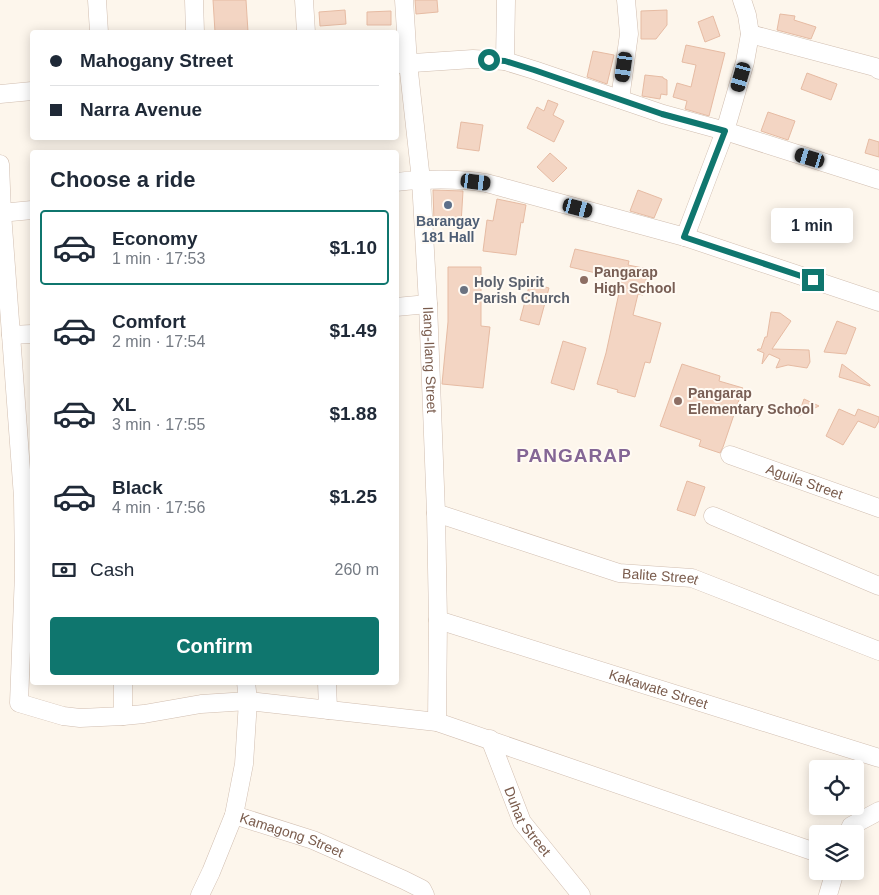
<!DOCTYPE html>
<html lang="en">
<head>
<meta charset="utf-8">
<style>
  :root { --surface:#fff; --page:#f2f2f3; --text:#1f2937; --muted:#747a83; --line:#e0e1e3; --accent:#0f766e }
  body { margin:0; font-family:Helvetica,sans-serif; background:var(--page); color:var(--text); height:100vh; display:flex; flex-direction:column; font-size:19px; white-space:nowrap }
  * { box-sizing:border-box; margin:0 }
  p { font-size:16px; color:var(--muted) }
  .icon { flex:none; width:28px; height:28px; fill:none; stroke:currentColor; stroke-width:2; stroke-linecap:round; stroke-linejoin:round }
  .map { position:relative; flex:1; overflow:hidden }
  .panel { position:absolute; left:30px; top:150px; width:369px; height:535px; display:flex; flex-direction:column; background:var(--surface); border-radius:5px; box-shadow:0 2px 12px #0003 }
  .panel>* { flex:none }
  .guide { position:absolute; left:30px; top:30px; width:369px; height:110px; border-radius:5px; box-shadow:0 2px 12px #0003; display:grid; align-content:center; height:110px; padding:0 20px; background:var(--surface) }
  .tools { position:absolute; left:809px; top:760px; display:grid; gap:10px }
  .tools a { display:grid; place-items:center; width:55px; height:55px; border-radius:5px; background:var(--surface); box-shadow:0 2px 12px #0003; font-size:25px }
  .end { position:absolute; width:22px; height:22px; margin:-11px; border:6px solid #0f766e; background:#fff; box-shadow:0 0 0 2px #fff }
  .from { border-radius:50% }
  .bubble { position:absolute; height:35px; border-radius:5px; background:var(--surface); box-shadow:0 2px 12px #0003; font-size:16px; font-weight:600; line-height:35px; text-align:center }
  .car { position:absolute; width:15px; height:30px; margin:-15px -8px; border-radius:6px; box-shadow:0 0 4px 1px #0007; background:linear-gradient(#222 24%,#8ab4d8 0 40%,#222 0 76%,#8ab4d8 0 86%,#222 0) }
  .guide b { display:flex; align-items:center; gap:18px; height:48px; font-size:19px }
  .guide b+b { border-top:1px solid var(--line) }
  .guide i { width:12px; height:12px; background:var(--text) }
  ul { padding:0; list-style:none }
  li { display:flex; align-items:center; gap:15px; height:75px; margin:0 10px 8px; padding:0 10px; border:2px solid transparent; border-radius:5px }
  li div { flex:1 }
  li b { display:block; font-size:19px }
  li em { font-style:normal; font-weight:600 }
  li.selected { border-color:var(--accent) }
  li>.icon { width:45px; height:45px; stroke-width:1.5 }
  h2 { padding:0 20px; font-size:22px; line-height:60px }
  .pay { display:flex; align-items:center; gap:12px; height:55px; padding:0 20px; font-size:19px }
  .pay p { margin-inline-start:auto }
  .cta { display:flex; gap:10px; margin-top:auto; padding:10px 20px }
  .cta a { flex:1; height:58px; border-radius:5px; background:var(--accent); color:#fff; font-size:20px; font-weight:600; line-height:58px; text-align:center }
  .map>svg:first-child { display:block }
  .building { fill:#f3d5c3; stroke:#e6bba3 }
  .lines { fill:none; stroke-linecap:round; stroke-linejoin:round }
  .minor-casing { stroke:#d1beb0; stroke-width:19 }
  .minor { stroke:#fff; stroke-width:18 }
  .route { stroke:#0f766e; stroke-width:6 }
  .service-dot { fill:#5c6f8a; stroke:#fffaf3; stroke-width:2 }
  .education-dot { fill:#8d6e63; stroke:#fffaf3; stroke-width:2 }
  .worship-dot { fill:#6b7280; stroke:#fffaf3; stroke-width:2 }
  .labels { text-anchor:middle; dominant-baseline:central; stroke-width:4; stroke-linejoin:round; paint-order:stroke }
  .service-label { font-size:14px; font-weight:bold; fill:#4e5e75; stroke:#fffaf3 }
  .education-label { font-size:14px; font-weight:bold; fill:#785e54; stroke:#fffaf3; text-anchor:start }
  .worship-label { font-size:14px; font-weight:bold; fill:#5b616d; stroke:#fffaf3; text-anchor:start }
  .street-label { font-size:14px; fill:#7a5c4d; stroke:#fffaf3 }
  .district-label { font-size:19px; font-weight:bold; letter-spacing:1px; fill:#846695; stroke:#fffaf3 }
</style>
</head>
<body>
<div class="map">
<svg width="879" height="895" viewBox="0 0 879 895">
  <rect width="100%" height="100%" fill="#fdf6ec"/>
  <g class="building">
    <path d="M213 0H246L248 32H215Z"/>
    <path d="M415 0H437L438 12 416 14Z"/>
    <path d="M345 10 346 24 320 26 319 12Z"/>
    <path d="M667 10V25L656 39H641V11Z"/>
    <path d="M391 11V25H367V12Z"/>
    <path d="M780 14 795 16 794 20 816 27 811 39 777 30Z"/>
    <path d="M713 16 720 36 705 42 698 22Z"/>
    <path d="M686 45 725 53 709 116 685 109 687 101 673 97 677 83 691 87 696 65 682 62Z"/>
    <path d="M593 51 614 55 607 84 587 77Z"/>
    <path d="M807 73 837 84 831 100 801 89Z"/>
    <path d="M645 75 663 77V78L667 80V95L661 94 660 99 642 96Z"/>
    <path d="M548 100 558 104 553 115 564 121 554 142 527 128 537 107 544 111Z"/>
    <path d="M768 112 795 121 788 140 761 131Z"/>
    <path d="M461 122 483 125 479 151 457 148Z"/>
    <path d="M869 139 879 142V157L865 153Z"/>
    <path d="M550 153 567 168 553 182 537 167Z"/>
    <path d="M433 190 463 191 461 224 434 222Z"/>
    <path d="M638 190 662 199 654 218 630 211Z"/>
    <path d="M497 199 526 205 523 223 521 222 516 255 483 251 487 220 493 221Z"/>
    <path d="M575 249 629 261 628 265 648 269 643 295 638 294 633 315 661 323 650 363 645 362 635 397 617 392 618 390 597 384 606 353 622 279 570 267Z"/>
    <path d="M448 267H481V326L490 327 483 388 442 384 448 322Z"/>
    <path d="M530 283 549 288 539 325 520 320Z"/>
    <path d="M771 312 780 313 791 321 772 349 809 350 810 362 807 368 788 365 776 368 780 359 769 354 762 364 764 353 757 350 758 349H761L765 337H767Z"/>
    <path d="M837 321 856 328 846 354 824 352Z"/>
    <path d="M563 341 586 348 574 390 551 383Z"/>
    <path d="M682 364 720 376 719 381 743 388 723 447 720 453 699 446 701 440 660 426Z"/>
    <path d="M842 364 870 385V386L839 377Z"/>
    <path d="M804 399 819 406 798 416Z"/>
    <path d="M839 409 855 416 858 409 879 417V421L875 428 858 421 843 445 826 436Z"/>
    <path d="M687 481 705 487 695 516 677 510Z"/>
  </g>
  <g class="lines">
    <g class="minor-casing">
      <g id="minor">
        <path d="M97 0 99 32"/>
        <path d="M194 0 195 32"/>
        <path d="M304 0 306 32"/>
        <path id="s1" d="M404 0 408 63 421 180 428 304 436 513 438 620 437 722"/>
        <path d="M750 34 875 67 879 70"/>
        <path d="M505 61 506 0"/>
        <path d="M398 64 473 59 505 61 534 70 663 114 725 131 879 180"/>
        <path d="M0 94 32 91"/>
        <path d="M620 99 629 34 626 0"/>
        <path d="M0 164 2 213 23 497 24 573 19 703 63 716 80 718 123 716 144 714 201 704 248 701 437 722 818 853"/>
        <path d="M396 182C426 179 456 178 486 183 495 185 504 188 512 190L685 237 879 302"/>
        <path d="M0 213 32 210"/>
        <path d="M685 237 725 131 745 62 750 34 747 15 742 0"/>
        <path d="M396 307 428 304"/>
        <path d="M11 335 32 334"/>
        <path id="s2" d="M730 455 879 508"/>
        <path id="s3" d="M436 513 619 573 692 578 879 651"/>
        <path d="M713 516 879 586"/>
        <path id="s4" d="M438 620 879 758"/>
        <path d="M123 682V716"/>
        <path d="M327 682 328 710"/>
        <path id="s5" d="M490 739 522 822 581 895"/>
        <path id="s6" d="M234 815 313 840 404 880 422 889 425 895"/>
        <path d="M848 834 851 826 879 811"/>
        <path d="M200 895 211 872 234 815 244 764 248 701 246 682"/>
        <path d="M828 895 835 871"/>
      </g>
    </g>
    <use href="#minor" class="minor"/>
  </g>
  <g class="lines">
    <path class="route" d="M489 60 505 61 534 70 662 114 725 131 684 237 813 280"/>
  </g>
  <circle class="service-dot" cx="448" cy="205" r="5"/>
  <g class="education-dot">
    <circle cx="584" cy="280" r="5"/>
    <circle cx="678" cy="401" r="5"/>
  </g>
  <circle class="worship-dot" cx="464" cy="290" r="5"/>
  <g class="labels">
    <g class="service-label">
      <text x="448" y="221">Barangay<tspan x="448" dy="16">181 Hall</tspan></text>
    </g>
    <g class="education-label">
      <text x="594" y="272">Pangarap<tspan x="594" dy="16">High School</tspan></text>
      <text x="688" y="393">Pangarap<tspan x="688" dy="16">Elementary School</tspan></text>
    </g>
    <g class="worship-label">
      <text x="474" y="282">Holy Spirit<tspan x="474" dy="16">Parish Church</tspan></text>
    </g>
    <g class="street-label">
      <text stroke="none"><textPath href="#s1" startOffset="361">Ilang-Ilang Street</textPath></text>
      <text stroke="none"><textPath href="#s2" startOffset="79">Aguila Street</textPath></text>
      <text stroke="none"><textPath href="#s3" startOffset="234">Balite Street</textPath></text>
      <text stroke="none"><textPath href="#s4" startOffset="231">Kakawate Street</textPath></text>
      <text stroke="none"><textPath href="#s5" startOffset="91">Duhat Street</textPath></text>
      <text stroke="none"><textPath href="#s6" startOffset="61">Kamagong Street</textPath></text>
    </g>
    <g class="district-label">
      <text x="574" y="455">PANGARAP</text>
    </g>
  </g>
</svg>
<div class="tools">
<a><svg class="icon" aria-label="locate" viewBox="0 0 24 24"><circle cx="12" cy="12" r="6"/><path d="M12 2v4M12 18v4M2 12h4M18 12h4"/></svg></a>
<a><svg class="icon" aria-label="layers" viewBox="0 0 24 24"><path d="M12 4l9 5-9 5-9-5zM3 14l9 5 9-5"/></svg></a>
</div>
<i class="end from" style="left:489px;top:60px"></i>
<i class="end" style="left:813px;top:280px"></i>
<div class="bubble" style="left:771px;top:208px;width:82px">1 min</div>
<i class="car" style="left:624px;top:67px;rotate:188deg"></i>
<i class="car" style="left:741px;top:77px;rotate:196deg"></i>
<i class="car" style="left:810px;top:158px;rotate:287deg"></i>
<i class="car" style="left:476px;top:182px;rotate:97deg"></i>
<i class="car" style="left:578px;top:208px;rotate:105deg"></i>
<div class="guide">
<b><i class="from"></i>Mahogany Street</b>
<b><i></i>Narra Avenue</b>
</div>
<section class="panel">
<h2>Choose a ride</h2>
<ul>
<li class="selected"><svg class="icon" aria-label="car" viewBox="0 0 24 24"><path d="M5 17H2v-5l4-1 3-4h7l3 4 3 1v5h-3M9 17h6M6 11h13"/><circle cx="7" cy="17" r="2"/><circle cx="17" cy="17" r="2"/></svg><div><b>Economy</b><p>1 min · 17:53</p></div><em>$1.10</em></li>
<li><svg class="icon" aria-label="car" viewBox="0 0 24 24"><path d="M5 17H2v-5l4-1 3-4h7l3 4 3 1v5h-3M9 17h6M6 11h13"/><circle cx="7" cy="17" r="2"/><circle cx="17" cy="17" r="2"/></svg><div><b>Comfort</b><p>2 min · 17:54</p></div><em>$1.49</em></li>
<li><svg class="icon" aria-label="car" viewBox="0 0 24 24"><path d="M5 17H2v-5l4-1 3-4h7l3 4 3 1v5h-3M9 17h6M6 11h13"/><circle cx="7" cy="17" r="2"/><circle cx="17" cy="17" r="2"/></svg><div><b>XL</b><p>3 min · 17:55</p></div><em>$1.88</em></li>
<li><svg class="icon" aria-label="car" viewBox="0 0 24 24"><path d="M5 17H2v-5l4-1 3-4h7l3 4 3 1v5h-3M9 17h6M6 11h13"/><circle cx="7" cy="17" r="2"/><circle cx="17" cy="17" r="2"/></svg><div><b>Black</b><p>4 min · 17:56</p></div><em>$1.25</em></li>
</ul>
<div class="pay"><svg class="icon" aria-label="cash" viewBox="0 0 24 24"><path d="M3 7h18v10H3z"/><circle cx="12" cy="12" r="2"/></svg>Cash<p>260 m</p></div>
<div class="cta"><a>Confirm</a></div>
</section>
</div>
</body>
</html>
